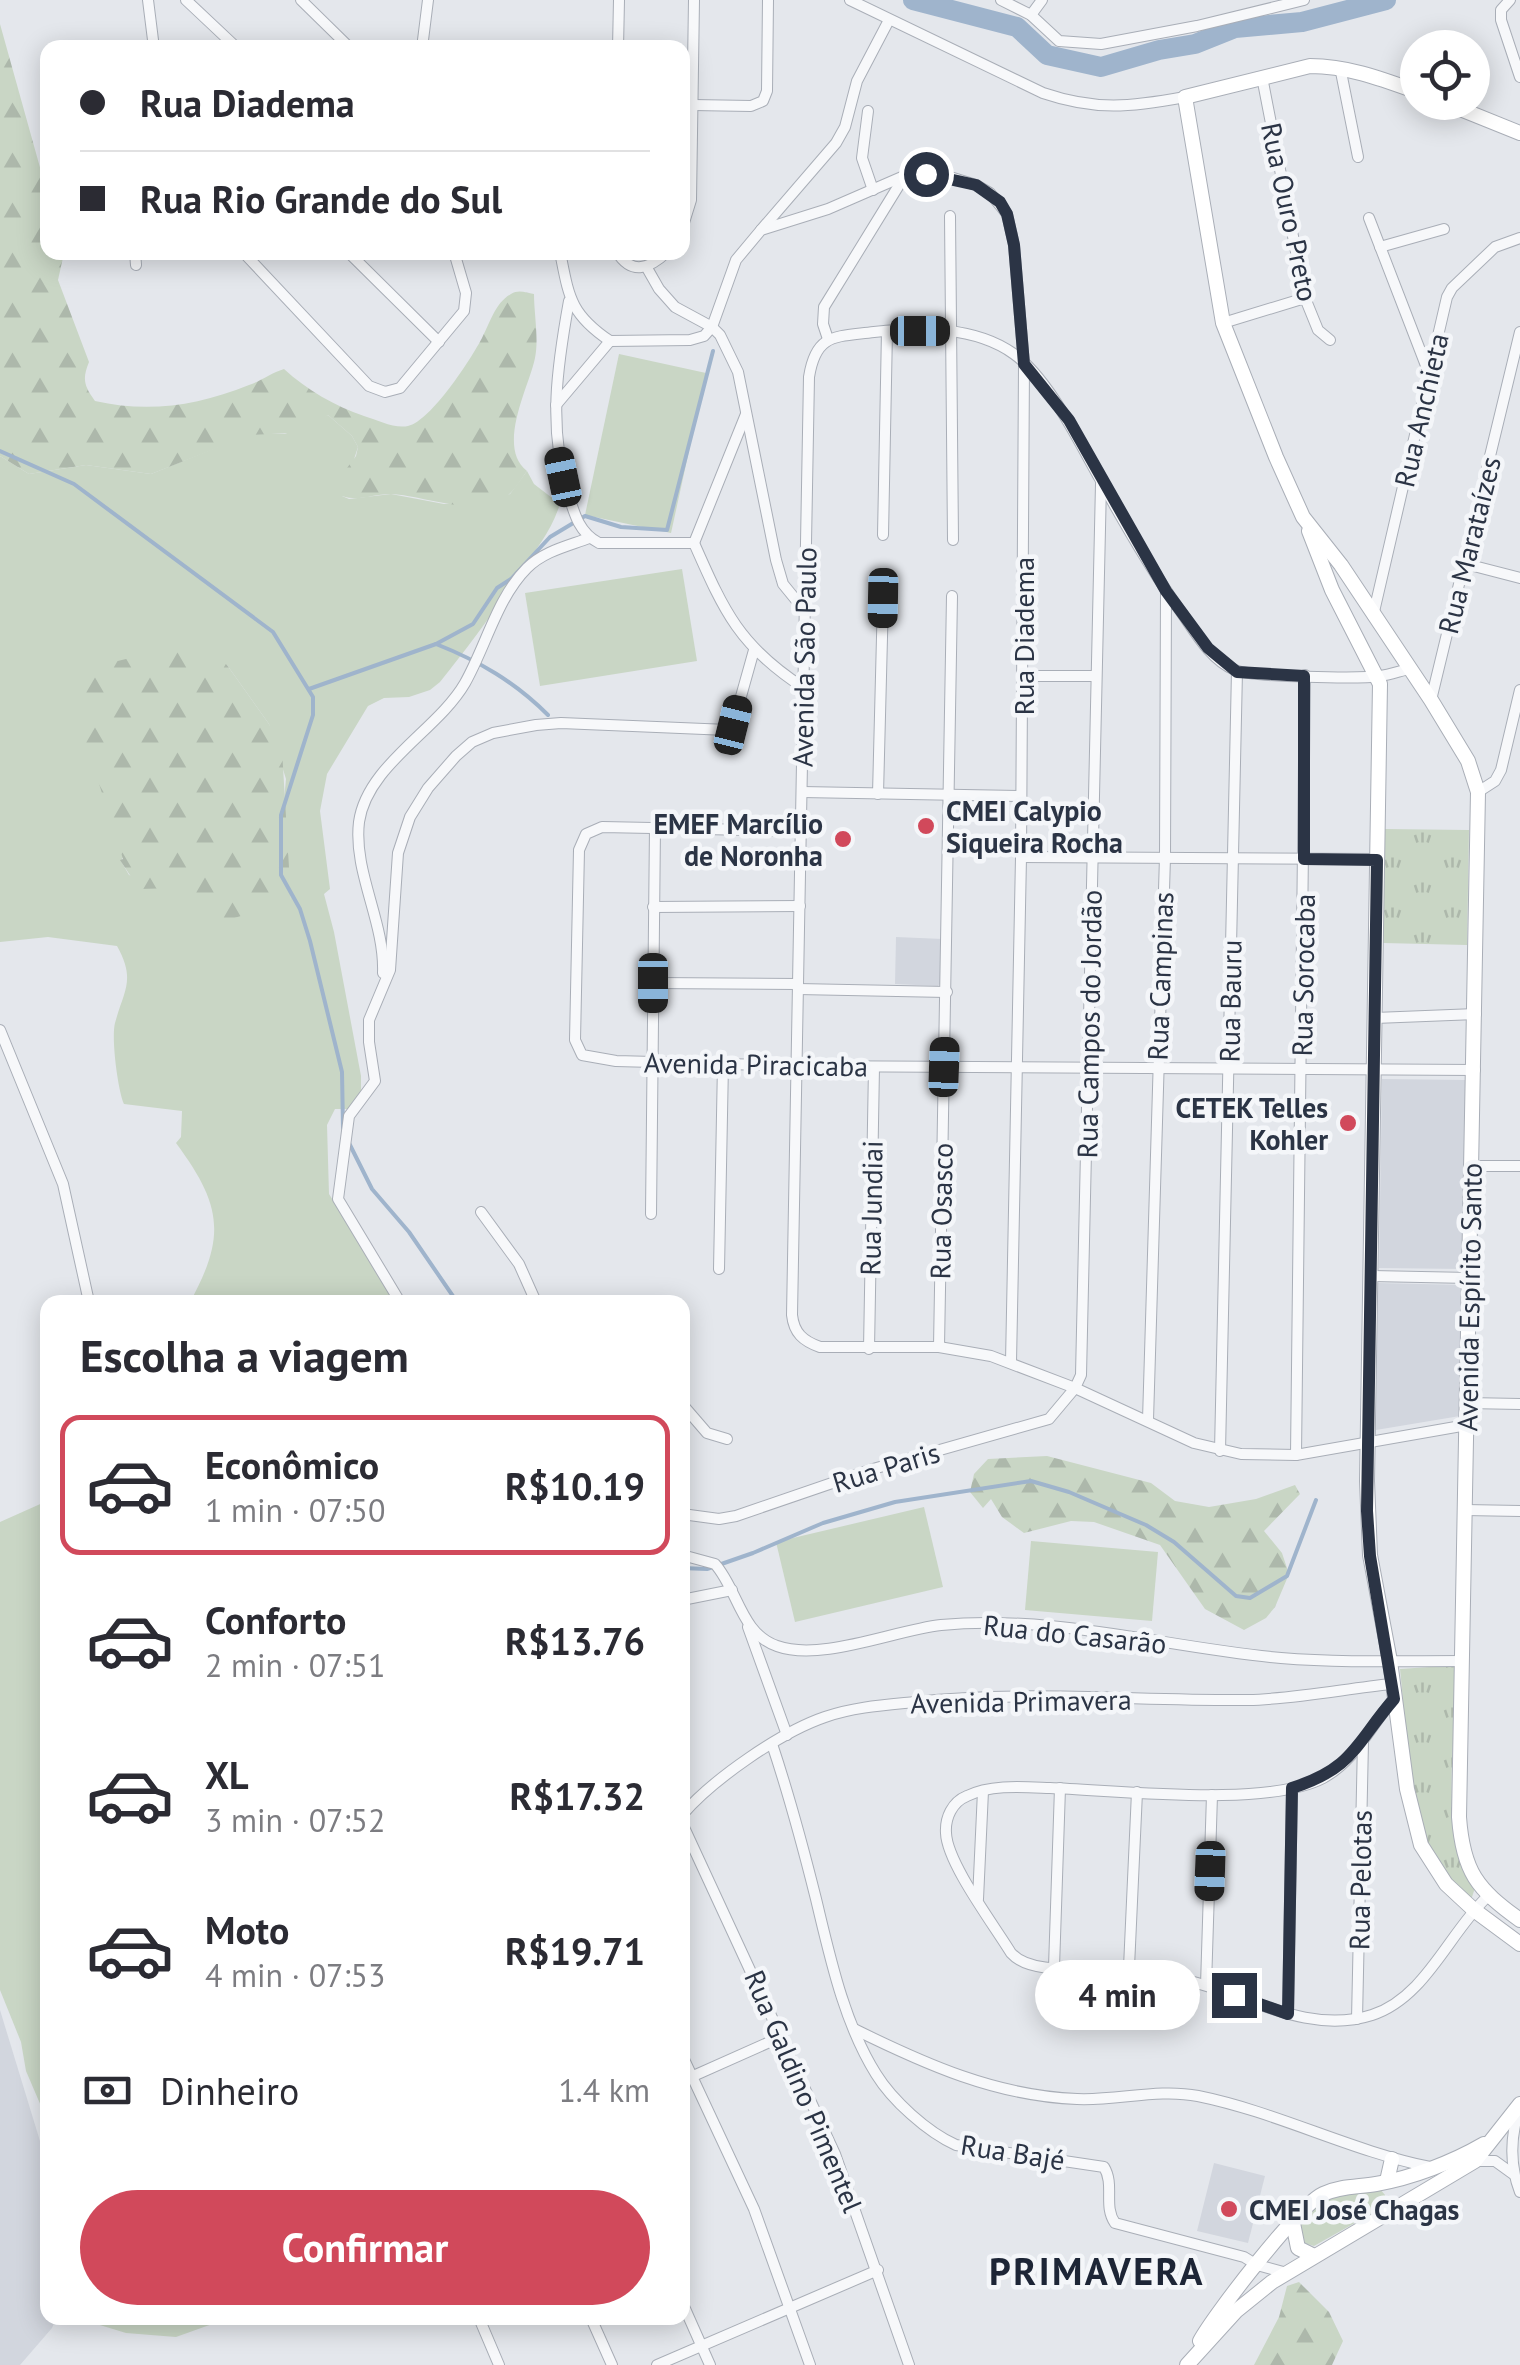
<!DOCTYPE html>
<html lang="pt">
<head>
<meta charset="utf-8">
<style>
  :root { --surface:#fff; --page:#f2f2f3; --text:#2b2b33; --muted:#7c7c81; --line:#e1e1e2; --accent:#d1495b }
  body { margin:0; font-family:"PT Sans",sans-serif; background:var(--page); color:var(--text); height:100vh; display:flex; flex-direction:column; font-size:38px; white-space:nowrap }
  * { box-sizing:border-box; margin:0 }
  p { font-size:32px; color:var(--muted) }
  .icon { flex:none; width:55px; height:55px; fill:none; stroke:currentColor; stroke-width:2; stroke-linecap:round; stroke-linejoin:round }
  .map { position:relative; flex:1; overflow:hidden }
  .details { position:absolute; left:40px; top:1295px; width:650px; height:1030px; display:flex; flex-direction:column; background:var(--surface); border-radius:20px; box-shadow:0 5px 25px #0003 }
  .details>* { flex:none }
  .guide { position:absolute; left:40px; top:40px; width:650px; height:220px; border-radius:20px; box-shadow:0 5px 25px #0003; display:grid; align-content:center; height:220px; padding:0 40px; background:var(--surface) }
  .buttons { position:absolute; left:1400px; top:30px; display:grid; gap:20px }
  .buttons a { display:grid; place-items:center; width:90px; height:90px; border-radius:50%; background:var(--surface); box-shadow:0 5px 25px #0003; font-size:50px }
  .end { position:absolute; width:45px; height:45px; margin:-22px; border:12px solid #2b3445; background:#fff; box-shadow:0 0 0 5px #fff }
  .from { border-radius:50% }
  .bubble { position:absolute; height:70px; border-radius:35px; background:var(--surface); box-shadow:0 5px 25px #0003; font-size:32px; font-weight:800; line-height:70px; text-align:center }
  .car { position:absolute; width:30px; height:60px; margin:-30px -15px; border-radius:12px; box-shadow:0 0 8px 2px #0007; background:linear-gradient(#222 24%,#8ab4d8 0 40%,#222 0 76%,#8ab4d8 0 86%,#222 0) }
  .guide b { display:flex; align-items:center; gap:35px; height:95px; font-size:38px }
  .guide b+b { border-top:2px solid var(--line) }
  .guide i { width:25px; height:25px; background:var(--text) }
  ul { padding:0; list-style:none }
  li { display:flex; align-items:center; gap:30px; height:140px; margin:0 20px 15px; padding:0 20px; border:5px solid transparent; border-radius:20px }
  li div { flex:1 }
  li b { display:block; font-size:38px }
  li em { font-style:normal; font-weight:800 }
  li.active { border-color:var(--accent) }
  li>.icon { width:90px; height:90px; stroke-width:1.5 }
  h2 { padding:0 40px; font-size:45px; line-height:120px }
  .pay { display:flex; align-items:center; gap:25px; height:110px; padding:0 40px; font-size:38px }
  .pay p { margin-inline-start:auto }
  .action { display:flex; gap:20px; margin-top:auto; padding:20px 40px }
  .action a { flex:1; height:115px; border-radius:60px; background:var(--accent); color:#fff; font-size:40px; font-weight:800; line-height:115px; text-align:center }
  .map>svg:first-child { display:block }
  .built { fill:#d2d6de }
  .green { fill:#c9d6c5; fill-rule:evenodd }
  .forest { fill:url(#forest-firs) }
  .park { fill:url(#park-tufts) }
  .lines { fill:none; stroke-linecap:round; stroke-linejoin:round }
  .stream { stroke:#9fb4cc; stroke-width:4 }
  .river { stroke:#9fb4cc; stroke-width:20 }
  .street-casing { stroke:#a9aeb7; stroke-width:12 }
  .secondary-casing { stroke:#a9aeb7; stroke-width:16 }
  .street { stroke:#f7f8fa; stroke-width:10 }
  .secondary { stroke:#fff; stroke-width:14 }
  .route { stroke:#2b3445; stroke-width:12 }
  .poi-dot { fill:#d1495b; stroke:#f4f6f9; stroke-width:4 }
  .labels { text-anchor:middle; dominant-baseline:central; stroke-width:9; stroke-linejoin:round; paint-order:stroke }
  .street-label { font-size:28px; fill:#2b3445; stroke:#f4f6f9 }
  .poi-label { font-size:28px; font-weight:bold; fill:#2b3445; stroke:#f4f6f9; text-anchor:start }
  .district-label { font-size:38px; font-weight:bold; letter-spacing:2.5px; fill:#1d2536; stroke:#f4f6f9 }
</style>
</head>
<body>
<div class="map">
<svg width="1520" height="2365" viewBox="0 0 1520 2365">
  <defs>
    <pattern id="forest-firs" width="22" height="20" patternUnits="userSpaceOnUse" patternTransform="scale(2.5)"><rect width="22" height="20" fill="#c9d6c5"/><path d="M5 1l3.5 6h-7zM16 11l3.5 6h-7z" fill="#adb8ab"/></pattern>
    <pattern id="park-tufts" width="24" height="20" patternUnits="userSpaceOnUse" patternTransform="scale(2.5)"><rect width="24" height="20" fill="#c9d6c5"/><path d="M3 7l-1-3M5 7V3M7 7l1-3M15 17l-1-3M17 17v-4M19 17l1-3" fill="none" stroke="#adb8ab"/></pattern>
  </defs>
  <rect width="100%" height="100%" fill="#e4e7ec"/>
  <g class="built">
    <path d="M896 937 943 939 944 979 938 986 895 984Z"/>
    <path d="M1382 1079 1466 1080 1464 1269 1379 1268Z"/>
    <path d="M1378 1283 1464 1285 1460 1416 1376 1430Z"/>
    <path d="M0 2010 47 2164 48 2318H56L52 2328 20 2365H0Z"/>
    <path d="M1214 2163 1265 2176 1248 2243 1197 2231Z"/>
  </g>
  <g class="green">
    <path d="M619 354 706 373 671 533 585 515Z"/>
    <path d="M328 415 352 436 358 447 342 496 349 499 391 494 444 504 482 503 510 494 527 471 534 484 560 504C551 532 536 549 520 572 495 611 469 646 440 682L430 690 409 697 384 698 368 706 327 774 320 811 330 889 324 894 334 932 361 1076V1092L351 1109H335L327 1125 329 1194 398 1302H190C227 1235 221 1204 176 1143L181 1137 182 1111 124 1104C118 1091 111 1038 115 1023 124 990 136 980 117 946L48 937 0 942V456L29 474 86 465 151 474 250 434H285ZM227 665 269 724 286 779 283 811 291 900 176 888 129 875 121 861Z"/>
    <path d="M682 569 697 661 540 686 525 593Z"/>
    <path d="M47 1501V2120L26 2071 21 2042 0 1990V1522Z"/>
    <path d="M924 1507 943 1587 795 1622 776 1542Z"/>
    <path d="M1031 1541 1158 1552 1152 1621 1025 1610Z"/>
    <path d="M1380 2189 1385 2195V2206L1314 2246 1301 2242 1298 2218 1336 2194Z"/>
    <path d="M89 2318H229L176 2337 126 2333 90 2322Z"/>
  </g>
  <g class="forest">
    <path d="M0 24 41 171H47L48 252 64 253 58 280 89 362C82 379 84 386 95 401 148 413 197 406 249 385 261 381 271 373 284 369 307 390 335 406 364 416 377 420 395 429 408 426 431 421 471 359 482 338 490 323 495 303 511 294 519 289 526 293 534 294 534 314 539 339 535 358 529 387 496 447 527 471 521 479 515 490 507 496 476 519 424 495 390 494 373 494 359 502 342 496L338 480 356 456 358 447 352 436 328 415 309 428 294 433 250 435 151 474 86 465 29 474 0 456Z"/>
    <path d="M192 643 227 665 269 724 282 750 291 901 204 927 176 888 139 889 120 860 123 859 64 674Z"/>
    <path d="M1047 1456 1151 1483 1175 1501 1209 1507 1256 1499 1295 1485 1300 1494 1264 1531 1282 1553 1289 1574 1275 1607 1266 1618 1244 1630 1205 1609 1160 1545 1094 1522 1071 1521 1024 1533 1002 1517 991 1499 983 1508 970 1492 974 1474 988 1459Z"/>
    <path d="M1299 2282 1329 2312 1343 2341 1332 2365H1254L1279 2317 1287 2286Z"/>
  </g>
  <g class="park">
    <path d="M1385 829 1469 830 1467 945 1383 943Z"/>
    <path d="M1459 1665C1456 1725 1437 1840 1475 1888L1470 1903C1452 1885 1433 1863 1424 1839 1406 1786 1406 1724 1400 1669Z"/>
  </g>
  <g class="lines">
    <g class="stream">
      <path d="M0 451 74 484 273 632 313 697V715L281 815V875L300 909 310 941 342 1072 343 1128"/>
      <path d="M436 644C479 661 515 682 548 715"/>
      <path d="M309 689 436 644 473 624 497 588 511 579 550 537 585 516 621 527 667 530 713 351"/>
      <path d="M348 1141 372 1189 409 1232 457 1302"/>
      <path d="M682 1568 707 1569 753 1553 823 1523 895 1502 1031 1481 1069 1492 1146 1525 1174 1542 1236 1596 1250 1598 1287 1576 1316 1500"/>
    </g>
    <path class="river" d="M913 0 1017 27 1047 55 1101 67 1159 50 1195 44 1235 28 1302 22 1386 0"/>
    <g class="street-casing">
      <g id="street">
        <path d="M148 0 154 48"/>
        <path d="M186 0 237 48"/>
        <path d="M301 0 350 48"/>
        <path d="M850 0 1043 93C1096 111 1131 107 1185 97"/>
        <path d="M1001 0 1031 15 1059 41 1101 44 1197 26 1304 0"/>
        <path d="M1510 0 1501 10V20L1520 77"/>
        <path d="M1031 15 1042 0"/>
        <path d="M422 48 428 0"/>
        <path d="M618 48 619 0"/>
        <path d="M1340 67 1358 157"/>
        <path d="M1262 77 1305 298 1318 330 1330 340"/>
        <path d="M693 105 751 106 763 101 767 91 768 0"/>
        <path d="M868 111 862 158 873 190"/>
        <path d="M950 216 953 540"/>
        <path d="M1369 218 1430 376"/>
        <path d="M682 229 691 200 694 0"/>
        <path d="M761 230 836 143 845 127 857 81 889 20"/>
        <path d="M1380 247 1444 229"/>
        <path d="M135 252 136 265"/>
        <path d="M243 252 369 386 385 392 400 388 464 311 466 293 454 252"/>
        <path d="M348 252 439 342"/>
        <path d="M560 252C569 297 570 314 610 341L690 340 704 336 712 327 736 260 761 230 828 209 904 176 950 177 976 185 990 193 1007 214 1014 245 1024 364 1021 857 1011 1362"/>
        <path d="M617 252C632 276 650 268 667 252"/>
        <path d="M647 268 659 289 675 307 712 327 720 335 738 372 776 560 783 584 805 611"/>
        <path d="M569 301C557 367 548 428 568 493 574 513 579 533 599 543H694"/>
        <path d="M1223 323 1305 298"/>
        <path d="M828 339 823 324 824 307 904 177"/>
        <path d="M556 405 610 341"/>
        <path d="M883 535 887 331"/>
        <path d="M694 543C724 611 739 646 804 688"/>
        <path d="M694 543 746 414"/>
        <path d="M1466 564 1520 578"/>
        <path d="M1373 616 1447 297 1452 288 1495 247 1520 238"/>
        <path d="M1409 669C1400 671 1389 675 1380 676 1360 679 1251 677 1235 670 1210 660 1194 630 1179 609 1150 568 1124 523 1100 479 1079 442 1049 379 1014 354 975 326 920 327 874 332 835 337 816 333 809 377L792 1315C794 1333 803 1341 820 1347H939L991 1356 1075 1388 1194 1443 1241 1454 1296 1455 1467 1425"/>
        <path d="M1023 676H1094"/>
        <path d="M1431 700 1520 332"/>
        <path d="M802 792 1021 796"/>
        <path d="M1478 792 1495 781 1501 770 1520 690"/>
        <path d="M878 794 883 598"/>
        <path d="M801 831 602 827 586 834 579 850 575 1040 582 1055 616 1061 796 1066 1475 1070"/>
        <path d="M1021 857 1377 859"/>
        <path d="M653 907 800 906"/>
        <path d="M383 973C385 922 353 872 359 822 367 765 438 730 465 683 486 646 497 598 527 568 544 551 568 546 589 538"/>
        <path d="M653 983 798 984"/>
        <path d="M798 989 947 992"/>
        <path d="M1375 1018 1476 1014"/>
        <path d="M0 1030 63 1184 89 1302"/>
        <path d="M1473 1166H1520"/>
        <path d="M481 1212 519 1264 536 1302"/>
        <path d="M651 1214 655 827"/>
        <path d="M719 1269 723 1064"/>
        <path d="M1372 1276 1470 1278"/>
        <path d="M400 1302 338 1199 349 1116 375 1081 369 1042V1020L390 970 398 853 410 817 428 788 456 756 472 742 493 733 536 725 561 723 728 730 733 725 754 650"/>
        <path d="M939 1347 952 596"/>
        <path d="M869 1349 874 1067"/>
        <path d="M1467 1403 1520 1404"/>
        <path d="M682 1404 707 1433 727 1439"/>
        <path d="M1148 1420 1165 857 1166 592"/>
        <path d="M1220 1451 1237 671"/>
        <path d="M1296 1455 1305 675"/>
        <path d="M1465 1510 1520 1511"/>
        <path d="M682 1514 719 1519 736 1516 873 1469 1049 1419 1075 1388 1081 1375 1101 484"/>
        <path d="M682 1555 715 1564C738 1590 741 1634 777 1646 821 1662 895 1630 941 1625 1055 1614 1168 1648 1281 1658 1341 1663 1403 1661 1463 1661"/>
        <path d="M682 1600 732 1590"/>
        <path d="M748 1627 787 1735"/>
        <path d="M1394 1699C1370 1726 1356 1760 1323 1778 1266 1808 1117 1790 1050 1788 1024 1787 991 1784 967 1796 952 1802 945 1818 946 1833 947 1863 994 1925 1011 1953 1035 1980 1101 1962 1136 1969 1161 1974 1186 1979 1210 1987 1262 2004 1316 2033 1372 2015 1425 1998 1449 1933 1487 1897"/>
        <path d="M772 1744C789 1795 803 1847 816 1899 830 1957 844 2023 876 2074 892 2100 927 2132 956 2145L1104 2167C1115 2185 1103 2206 1115 2223L1244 2257 1257 2265 1287 2273"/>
        <path d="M682 1815C713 1779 781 1732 825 1717 854 1707 885 1705 915 1702 1025 1690 1137 1701 1248 1700 1295 1699 1344 1689 1391 1684"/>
        <path d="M682 1823 835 2154 909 2365"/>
        <path d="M978 1899 983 1791"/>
        <path d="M1054 1967 1060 1788"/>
        <path d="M1129 1967 1137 1792"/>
        <path d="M1206 1985 1212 1795"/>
        <path d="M1288 2014 1292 1789"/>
        <path d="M1357 2019 1363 1742"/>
        <path d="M854 2029C925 2064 996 2096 1077 2099 1117 2101 1158 2088 1198 2096 1277 2112 1351 2151 1430 2167"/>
        <path d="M682 2055 754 2209 810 2365"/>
        <path d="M682 2081 783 2036"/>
        <path d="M1519 2110C1510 2138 1510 2166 1520 2192"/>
        <path d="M1475 2161H1495L1513 2174"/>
        <path d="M682 2302 710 2365"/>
        <path d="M479 2318 499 2365"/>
        <path d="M591 2318 612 2365"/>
        <path d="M657 2365 878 2270"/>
      </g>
    </g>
    <g class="secondary-casing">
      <g id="secondary">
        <path d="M1418 92C1382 79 1348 66 1310 66L1185 97 1223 323 1276 457 1303 517 1341 565 1431 700 1468 761 1478 792 1459 1817C1463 1872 1477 1889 1520 1920"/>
        <path d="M1443 102 1520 133"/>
        <path d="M1309 531 1332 590 1380 684 1367 1481 1370 1555 1390 1661 1407 1789 1421 1845 1446 1884 1474 1910 1520 1944"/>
        <path d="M1387 2181 1392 2159"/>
        <path d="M1293 2223 1298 2248 1314 2256"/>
        <path d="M1200 2341C1214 2315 1299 2205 1323 2194 1340 2186 1358 2187 1376 2184 1412 2178 1453 2162 1484 2144"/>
        <path d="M1187 2365 1236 2311 1272 2282 1475 2161 1520 2104"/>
      </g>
    </g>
    <use href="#street" class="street"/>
    <use href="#secondary" class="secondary"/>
  </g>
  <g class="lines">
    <path class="route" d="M926 174 976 185 1000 202 1007 214 1014 245 1024 364 1069 420 1166 591 1208 648 1237 672 1304 676V859L1377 860 1367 1511 1370 1556 1394 1699C1355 1744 1354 1768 1292 1788L1288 2014 1234 1995"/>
  </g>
  <g class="poi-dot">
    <circle cx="926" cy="826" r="10"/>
    <circle cx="843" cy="839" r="10"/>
    <circle cx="1348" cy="1123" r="10"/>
    <circle cx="1229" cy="2209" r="10"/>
  </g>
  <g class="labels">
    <g class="street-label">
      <text transform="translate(1290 212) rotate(78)">Rua Ouro Preto</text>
      <text transform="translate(1421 410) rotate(-77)">Rua Anchieta</text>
      <text transform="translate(1469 545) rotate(-76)">Rua Marataízes</text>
      <text transform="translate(1023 636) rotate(-90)">Rua Diadema</text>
      <text transform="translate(804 657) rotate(-89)">Avenida São Paulo</text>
      <text transform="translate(1303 975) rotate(-89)">Rua Sorocaba</text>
      <text transform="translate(1160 976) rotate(-88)">Rua Campinas</text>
      <text transform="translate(1230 1001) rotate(-89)">Rua Bauru</text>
      <text transform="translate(1089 1024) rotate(-89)">Rua Campos do Jordão</text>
      <text transform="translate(756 1064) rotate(1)">Avenida Piracicaba</text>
      <text transform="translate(871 1208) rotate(-89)">Rua Jundiai</text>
      <text transform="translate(941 1211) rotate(-89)">Rua Osasco</text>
      <text transform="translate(1469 1297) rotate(-89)">Avenida Espírito Santo</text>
      <text transform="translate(886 1467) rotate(-17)">Rua Paris</text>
      <text transform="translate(1075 1634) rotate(6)">Rua do Casarão</text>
      <text transform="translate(1021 1701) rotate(-1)">Avenida Primavera</text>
      <text transform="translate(1360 1880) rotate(-89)">Rua Pelotas</text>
      <text transform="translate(804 2091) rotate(67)">Rua Galdino Pimentel</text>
      <text transform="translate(1013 2152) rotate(9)">Rua Bajé</text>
    </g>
    <g class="poi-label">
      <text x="946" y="810">CMEI Calypio<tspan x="946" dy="32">Siqueira Rocha</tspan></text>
      <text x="823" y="823" text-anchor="end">EMEF Marcílio<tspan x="823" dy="32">de Noronha</tspan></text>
      <text x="1328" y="1107" text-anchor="end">CETEK Telles<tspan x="1328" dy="32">Kohler</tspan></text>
      <text x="1249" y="2209">CMEI José Chagas</text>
    </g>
    <g class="district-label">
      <text x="1097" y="2270">PRIMAVERA</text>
    </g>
  </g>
</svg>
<div class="buttons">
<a><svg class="icon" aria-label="locate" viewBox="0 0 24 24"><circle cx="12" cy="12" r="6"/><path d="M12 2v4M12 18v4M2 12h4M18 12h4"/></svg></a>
</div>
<i class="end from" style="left:926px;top:174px"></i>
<i class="end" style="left:1234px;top:1995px"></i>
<div class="bubble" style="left:1035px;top:1960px;width:165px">4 min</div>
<i class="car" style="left:920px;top:331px;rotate:90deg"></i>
<i class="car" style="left:563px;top:477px;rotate:348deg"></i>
<i class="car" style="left:883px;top:598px;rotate:181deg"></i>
<i class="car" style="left:733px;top:725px;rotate:14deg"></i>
<i class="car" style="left:653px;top:983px;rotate:180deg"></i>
<i class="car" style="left:944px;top:1067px;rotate:2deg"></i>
<i class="car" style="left:1210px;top:1871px;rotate:182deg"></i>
<div class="guide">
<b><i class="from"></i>Rua Diadema</b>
<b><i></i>Rua Rio Grande do Sul</b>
</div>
<section class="details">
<h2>Escolha a viagem</h2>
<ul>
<li class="active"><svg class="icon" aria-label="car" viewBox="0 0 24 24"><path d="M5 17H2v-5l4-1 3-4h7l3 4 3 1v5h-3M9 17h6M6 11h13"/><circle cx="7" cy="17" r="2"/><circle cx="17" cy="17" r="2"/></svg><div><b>Econômico</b><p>1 min · 07:50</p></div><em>R$10.19</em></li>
<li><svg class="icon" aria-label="car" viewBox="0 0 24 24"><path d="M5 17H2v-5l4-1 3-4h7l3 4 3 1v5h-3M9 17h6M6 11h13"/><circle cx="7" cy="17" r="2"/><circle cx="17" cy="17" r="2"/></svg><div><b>Conforto</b><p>2 min · 07:51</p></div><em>R$13.76</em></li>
<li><svg class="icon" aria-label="car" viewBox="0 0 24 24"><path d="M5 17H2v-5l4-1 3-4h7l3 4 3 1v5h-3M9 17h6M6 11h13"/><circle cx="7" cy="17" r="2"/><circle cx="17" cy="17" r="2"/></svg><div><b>XL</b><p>3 min · 07:52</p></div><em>R$17.32</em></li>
<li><svg class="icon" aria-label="car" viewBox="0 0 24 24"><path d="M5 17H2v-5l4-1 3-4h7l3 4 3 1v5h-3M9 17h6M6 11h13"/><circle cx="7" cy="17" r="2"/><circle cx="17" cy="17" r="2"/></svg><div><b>Moto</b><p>4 min · 07:53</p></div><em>R$19.71</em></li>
</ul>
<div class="pay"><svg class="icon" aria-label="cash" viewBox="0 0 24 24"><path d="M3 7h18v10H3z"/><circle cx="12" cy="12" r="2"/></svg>Dinheiro<p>1.4 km</p></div>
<div class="action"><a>Confirmar</a></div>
</section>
</div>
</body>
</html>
